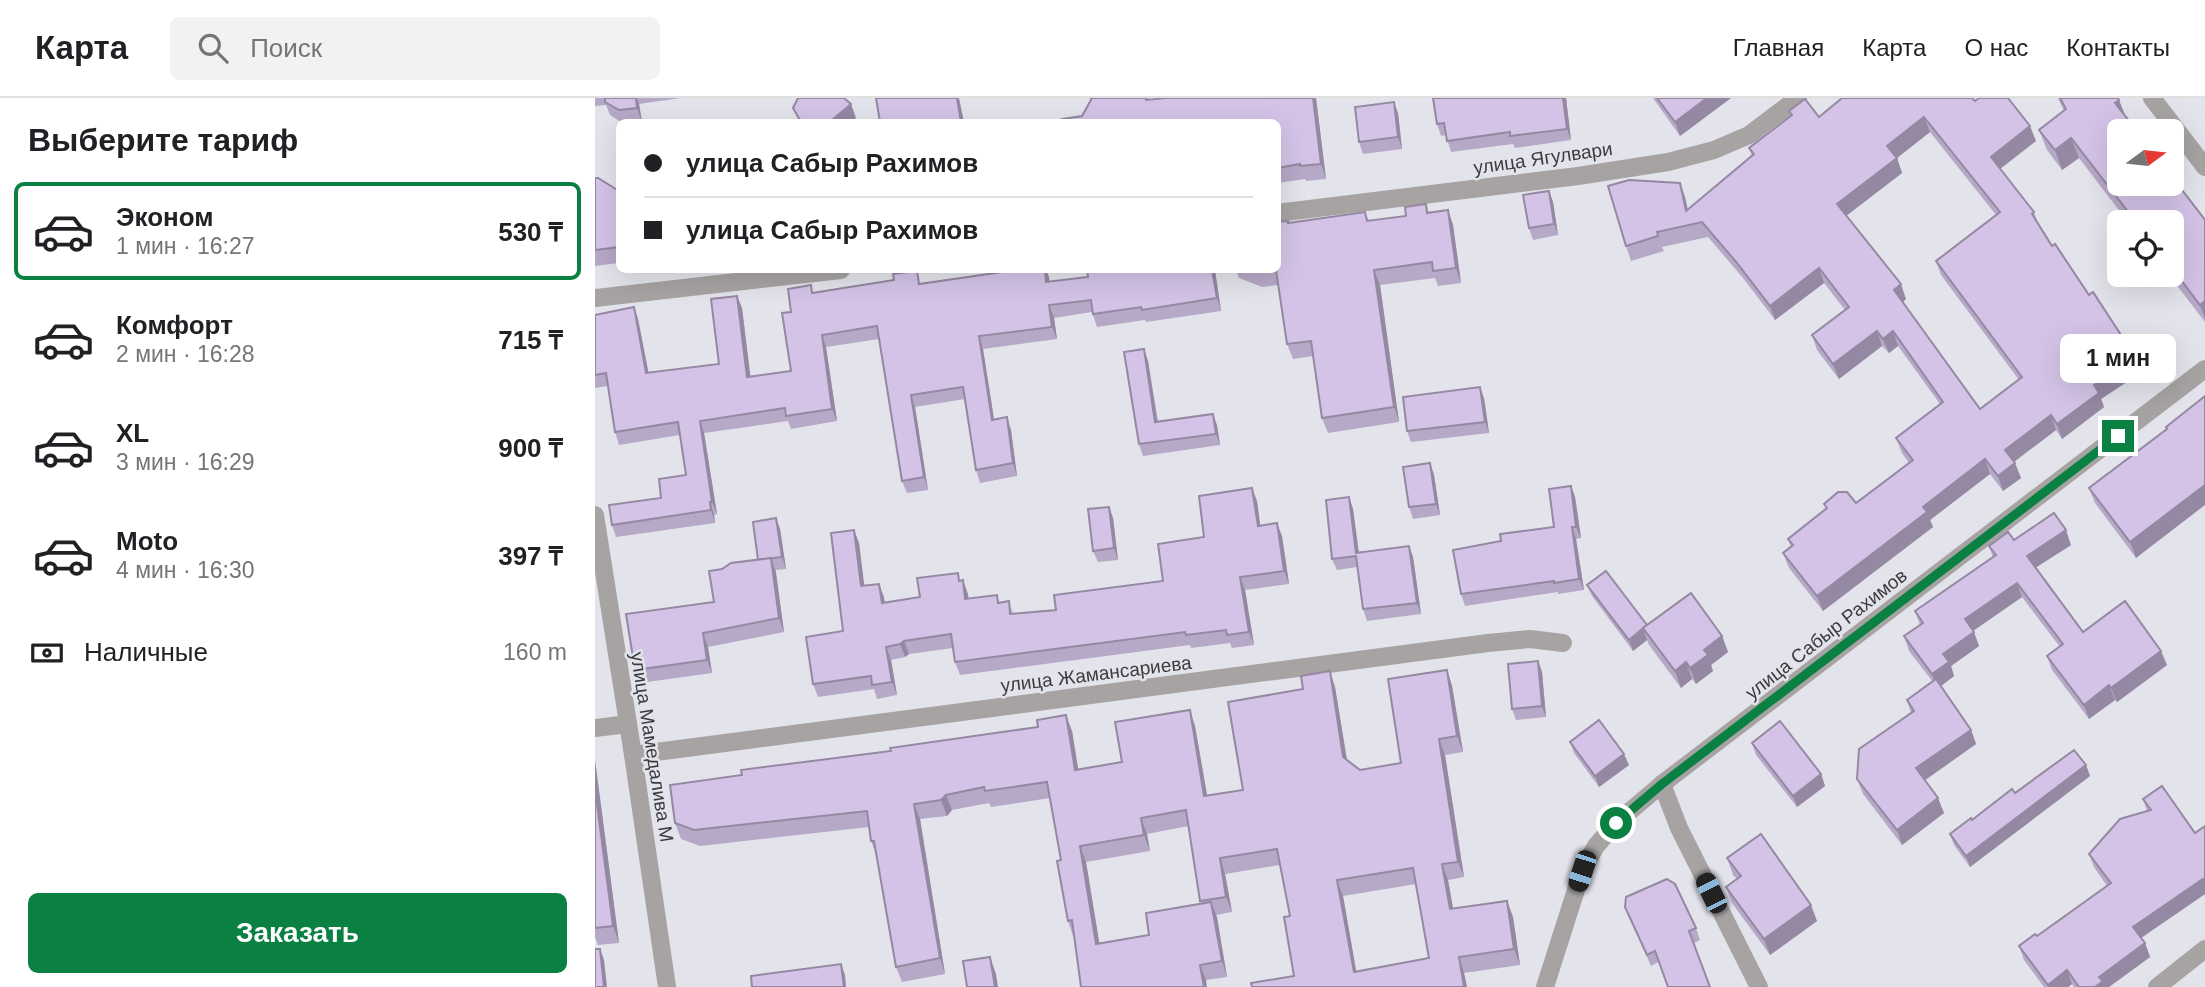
<!DOCTYPE html>
<html lang="ru">
<head>
<meta charset="utf-8">
<style>
  :root { --surface:#fff; --page:#f2f2f2; --text:#202124; --muted:#757577; --line:#e0e0e0; --accent:#0b8043 }
  body { margin:0; font-family:Helvetica,sans-serif; background:var(--page); color:var(--text); height:100vh; display:flex; flex-direction:column; font-size:26px; white-space:nowrap }
  * { box-sizing:border-box; margin:0 }
  p { font-size:23px; color:var(--muted) }
  .icon { flex:none; width:38px; height:38px; fill:none; stroke:currentColor; stroke-width:2; stroke-linecap:round; stroke-linejoin:round }
  .map { position:relative; flex:1; overflow:hidden }
  .panel { display:flex; flex-direction:column; background:var(--surface); width:595px }
  .panel>* { flex:none }
  .top-card { position:absolute; left:21px; top:21px; width:665px; height:154px; border-radius:10px; box-shadow:0 7px 28px #0002; display:grid; align-content:center; height:154px; padding:0 28px; background:var(--surface) }
  .needle { width:46px; rotate:75deg }
  .buttons { position:absolute; left:1512px; top:21px; display:grid; gap:14px }
  .buttons a { display:grid; place-items:center; width:77px; height:77px; border-radius:10px; background:var(--surface); box-shadow:0 7px 28px #0002; font-size:35px }
  .end { position:absolute; width:32px; height:32px; margin:-16px; border:9px solid #0b8043; background:#fff; box-shadow:0 0 0 4px #fff }
  .from { border-radius:50% }
  .bubble { position:absolute; height:49px; border-radius:10px; background:var(--surface); box-shadow:0 7px 28px #0002; font-size:23px; font-weight:700; line-height:49px; text-align:center }
  .car { position:absolute; width:21px; height:42px; margin:-21px -10px; border-radius:9px; box-shadow:0 0 5px 2px #0007; background:linear-gradient(#222 24%,#8ab4d8 0 40%,#222 0 76%,#8ab4d8 0 86%,#222 0) }
  .top-card b { display:flex; align-items:center; gap:24px; height:66px; font-size:26px }
  .top-card b+b { border-top:2px solid var(--line) }
  .top-card i { width:18px; height:18px; background:var(--text) }
  ul { padding:0; list-style:none }
  li { display:flex; align-items:center; gap:21px; height:98px; margin:0 14px 10px; padding:0 14px; border:4px solid transparent; border-radius:10px }
  li div { flex:1 }
  li b { display:block; font-size:26px }
  li em { font-style:normal; font-weight:700 }
  li.on { border-color:var(--accent) }
  li>.icon { width:63px; height:63px; stroke-width:1.5 }
  h2 { padding:0 28px; font-size:32px; line-height:84px }
  .pay { display:flex; align-items:center; gap:18px; height:77px; padding:0 28px; font-size:26px }
  .pay p { margin-inline-start:auto }
  .action { display:flex; gap:14px; margin-top:auto; padding:14px 28px }
  .action a { flex:1; height:80px; border-radius:10px; background:var(--accent); color:#fff; font-size:28px; font-weight:700; line-height:80px; text-align:center }
  header { display:flex; align-items:center; gap:42px; box-sizing:border-box; height:98px; padding:0 35px; background:var(--surface); border-bottom:2px solid var(--line) }
  header strong { font-size:33px }
  nav { display:flex; gap:38px; margin-inline-start:auto; font-size:24px }
  .search { width:490px; height:63px; background:var(--page); display:flex; align-items:center; gap:18px; box-sizing:border-box; padding:0 24px; border-radius:10px; color:var(--muted); font-size:26px }
  main { display:flex; flex:1; min-height:0 }
  .map>svg:first-child { display:block }
  .lines { fill:none; stroke-linecap:round; stroke-linejoin:round }
  .street { stroke:#a7a3a3; stroke-width:18 }
  .wall { fill:#b6a8c7; fill-rule:evenodd }
  .shaded-wall { fill:#9488a2 }
  .building { fill:#d4c3e7; stroke:#9488a2; stroke-width:2; fill-rule:evenodd }
  .route { stroke:#0b8043; stroke-width:9 }
  .labels { text-anchor:middle; dominant-baseline:central; stroke-width:5; stroke-linejoin:round; paint-order:stroke }
  .street-label { font-size:19px; fill:#3b3c3f; stroke:#e3e4eb }
</style>
</head>
<body>
<header>
<strong>Карта</strong>
<div class="search"><svg class="icon" aria-label="search" viewBox="0 0 24 24"><circle cx="10" cy="10" r="6"/><path d="M15 15l6 6"/></svg>Поиск</div>
<nav><a>Главная</a><a>Карта</a><a>О нас</a><a>Контакты</a></nav>
</header>
<main>
<section class="panel">
<h2>Выберите тариф</h2>
<ul>
<li class="on"><svg class="icon" aria-label="car" viewBox="0 0 24 24"><path d="M5 17H2v-5l4-1 3-4h7l3 4 3 1v5h-3M9 17h6M6 11h13"/><circle cx="7" cy="17" r="2"/><circle cx="17" cy="17" r="2"/></svg><div><b>Эконом</b><p>1 мин · 16:27</p></div><em>530 ₸</em></li>
<li><svg class="icon" aria-label="car" viewBox="0 0 24 24"><path d="M5 17H2v-5l4-1 3-4h7l3 4 3 1v5h-3M9 17h6M6 11h13"/><circle cx="7" cy="17" r="2"/><circle cx="17" cy="17" r="2"/></svg><div><b>Комфорт</b><p>2 мин · 16:28</p></div><em>715 ₸</em></li>
<li><svg class="icon" aria-label="car" viewBox="0 0 24 24"><path d="M5 17H2v-5l4-1 3-4h7l3 4 3 1v5h-3M9 17h6M6 11h13"/><circle cx="7" cy="17" r="2"/><circle cx="17" cy="17" r="2"/></svg><div><b>XL</b><p>3 мин · 16:29</p></div><em>900 ₸</em></li>
<li><svg class="icon" aria-label="car" viewBox="0 0 24 24"><path d="M5 17H2v-5l4-1 3-4h7l3 4 3 1v5h-3M9 17h6M6 11h13"/><circle cx="7" cy="17" r="2"/><circle cx="17" cy="17" r="2"/></svg><div><b>Moto</b><p>4 мин · 16:30</p></div><em>397 ₸</em></li>
</ul>
<div class="pay"><svg class="icon" aria-label="cash" viewBox="0 0 24 24"><path d="M3 7h18v10H3z"/><circle cx="12" cy="12" r="2"/></svg>Наличные<p>160 m</p></div>
<div class="action"><a>Заказать</a></div>
</section>
<div class="map">
<svg width="1610" height="889" viewBox="0 0 1610 889">
  <rect width="100%" height="100%" fill="#e3e4eb"/>
  <g class="lines">
    <g class="street">
      <path d="M1557 0 1610 69"/>
      <path d="M682 115 983 78 1073 64 1119 52 1154 37 1203 0"/>
      <path d="M0 200 246 172"/>
      <path d="M0 417 38 657 72 889"/>
      <path d="M0 630 33 626"/>
      <path d="M38 657 893 545 935 541 968 545"/>
      <path d="M1067 686 1084 730 1164 889"/>
      <path d="M950 889 987 773 1001 748 1021 725 1067 686 1610 271"/>
      <path d="M1562 889 1610 851"/>
    </g>
  </g>
  <g class="wall">
    <path d="M0 0H86L44 6 47 24H26L15 17 11 7 0 8Z"/>
    <path d="M496 0H554V2L571 0H721L731 81 711 83 710 81 682 85V24L487 18 496 2Z"/>
    <path d="M971 0 976 42 920 50 918 46 856 54 851 37 846 38 842 26Z"/>
    <path d="M1058 0H1136L1085 38Z"/>
    <path d="M1463 0H1523L1530 18 1610 122V224L1574 177H1577V124H1533L1484 60 1467 72 1452 52 1444 32 1469 13Z"/>
    <path d="M1380 3 1441 43 1405 71 1439 114 1444 128 1457 148 1541 260 1547 274 1506 301 1509 309 1467 341 1461 332 1419 364 1426 380 1408 393 1395 376 1335 422 1338 429 1228 513 1194 470 1188 455 1196 449 1193 441 1231 411 1229 406 1261 405 1314 365 1307 355 1301 340 1345 306 1303 248 1294 255 1287 248 1244 281 1222 252 1217 237 1250 212 1229 185 1180 222 1148 180 1113 139 1067 149 1069 153 1036 163 1031 148 1085 85 1090 99 1093 112 1157 58 1154 50 1196 18 1194 13 1224 19ZM1335 34 1401 117 1341 163 1346 177 1424 282 1385 311 1308 204 1311 201 1251 118 1307 75 1302 60Z"/>
    <path d="M803 15 807 51 768 56 764 44Z"/>
    <path d="M0 80 24 94V165L0 168Z"/>
    <path d="M954 93 958 104 963 137 938 142 934 130Z"/>
    <path d="M831 106 834 115 853 112 858 127 866 185 843 188 840 180 785 187 804 324 733 335 727 320 718 258 698 261 692 246 683 187 667 189 644 180 641 172H682L693 125 770 114 774 123 811 118Z"/>
    <path d="M450 172H451L454 179V184L493 179 492 172H620L626 213 551 224 550 222 502 229 497 214 459 220 462 241 388 251 399 321 416 332 422 378 385 385 381 372 370 301 320 309 333 392 312 395 307 383 284 241 231 249 242 323 196 331 193 323 109 335 122 416 119 417 120 425 21 439 17 427 66 400 91 377 85 337 24 347 20 334 13 288 0 290V217L39 209 43 221 53 274 124 266 142 198 147 210 155 279 196 273V214L218 194 326 186Z"/>
    <path d="M549 251 553 263 563 323 622 327 625 347 548 358 544 346Z"/>
    <path d="M1610 298 1541 460 1500 405 1494 390 1571 331Z"/>
    <path d="M889 300 894 335 816 344 812 333Z"/>
    <path d="M835 365 839 377 845 417 818 421 814 409Z"/>
    <path d="M976 388 980 399 986 440 981 441 989 492 963 496V494L870 508 866 496 906 443 959 429Z"/>
    <path d="M754 399 758 411 764 454 814 448 818 459 826 516 772 523 768 511 762 469 742 472 737 461Z"/>
    <path d="M662 403 665 427 687 438 694 486 650 492 659 547 637 550 635 545 596 550 595 547 365 577 360 564 358 550 314 556 310 559 296 562 302 597 282 601 279 591 223 599 218 586 248 533 259 432 264 445 269 488 284 486 290 505 325 499 368 482 373 500 405 505 414 503 418 516 461 512 568 483 609 439Z"/>
    <path d="M514 409 518 420 523 462 503 464 498 453Z"/>
    <path d="M181 420 185 431 191 471 180 472 189 534 113 549 117 575 45 585 40 572 119 504 127 471 163 462Z"/>
    <path d="M1419 442 1476 447 1440 470 1488 534 1572 567 1522 604 1520 602 1494 621 1457 572 1452 558 1465 549 1427 499 1378 533 1384 548 1356 568 1359 578 1346 588 1376 632 1381 646 1330 682 1349 715 1307 747 1268 696 1262 681 1316 615 1312 602 1338 584 1314 553 1309 538 1325 527 1320 513 1398 459 1394 448Z"/>
    <path d="M992 487 1052 527 1127 538 1133 554 1116 567 1118 573 1101 586 1097 581 1086 590 1054 547 1052 542 1038 553 997 498Z"/>
    <path d="M943 563 947 574 951 619 921 622 917 611Z"/>
    <path d="M852 572 857 588 868 654 850 657 869 779 853 782 858 811 912 803 918 819 925 867 869 875 872 889H657L699 878 695 818 685 767 630 776 637 814 621 817 632 879 611 882 478 838 473 823 466 762 455 700 396 709 394 705 357 712 352 718 325 721 350 876 307 884 301 869 282 759 276 743 274 729 105 748 86 741 80 725 477 633 483 672 527 664 600 628 612 698 648 692 740 589 752 662 765 672 806 665ZM593 728 606 805 554 837 504 845 491 764 555 753 552 736ZM821 786 834 860 761 873 748 798Z"/>
    <path d="M975 644 1034 667 1004 689 979 655Z"/>
    <path d="M1157 645 1226 676 1230 688 1202 709 1161 657Z"/>
    <path d="M0 662 24 845 3 847 0 839Z"/>
    <path d="M1491 667 1495 678 1375 769 1359 747 1355 736 1420 695Z"/>
    <path d="M1548 701 1600 735 1610 728V796L1546 840 1550 845 1555 859 1514 889H1479L1477 886 1473 889H1449L1429 862 1424 848 1442 838 1512 788 1499 769 1494 756 1552 713Z"/>
    <path d="M1132 760 1222 823 1175 857 1137 805 1131 789 1142 781 1138 777Z"/>
    <path d="M1030 809 1101 830 1105 842 1056 868Z"/>
  </g>
  <g class="shaded-wall">
    <path d="M41 0H42L44 6 47 24 42 10Z"/>
    <path d="M362 0H364L369 24H366Z"/>
    <path d="M718 0H721L731 81 726 66Z"/>
    <path d="M968 0H971L976 42 972 31Z"/>
    <path d="M1112 0H1136L1085 38 1080 24Z"/>
    <path d="M1524 2 1532 22 1520 5Z"/>
    <path d="M799 4 803 15 807 51 803 39Z"/>
    <path d="M256 6 261 20 256 24H237V22Z"/>
    <path d="M1329 19 1335 34 1298 63 1292 48Z"/>
    <path d="M1435 28 1441 43 1401 74 1396 59Z"/>
    <path d="M1476 40 1484 60 1467 72 1460 52Z"/>
    <path d="M1302 60 1307 75 1247 121 1242 106Z"/>
    <path d="M1085 85 1090 99 1096 128 1091 113Z"/>
    <path d="M954 93 958 104 963 137 959 126Z"/>
    <path d="M853 112 858 127 866 185 861 170Z"/>
    <path d="M1224 170 1229 185 1180 222 1175 208Z"/>
    <path d="M450 172H451L454 179 456 197 451 184Z"/>
    <path d="M617 172H620L626 213 622 200Z"/>
    <path d="M779 172 785 187 804 324 799 309Z"/>
    <path d="M1306 186 1311 201 1305 206 1299 192Z"/>
    <path d="M142 198 147 210 157 291 152 279Z"/>
    <path d="M1610 203V220L1605 207Z"/>
    <path d="M454 207 459 220 462 241 457 229Z"/>
    <path d="M39 209 43 221 56 287 51 275Z"/>
    <path d="M1282 233 1287 248 1244 281 1238 266Z"/>
    <path d="M1298 233 1303 248 1294 255 1288 241Z"/>
    <path d="M227 237 231 249 242 323 237 311Z"/>
    <path d="M384 238 388 251 401 334 397 322Z"/>
    <path d="M549 251 553 263 564 335 560 324Z"/>
    <path d="M1541 260 1547 274 1506 301 1509 309 1467 341 1462 326 1499 287Z"/>
    <path d="M885 289 889 300 894 335 890 324Z"/>
    <path d="M316 297 320 309 333 392 329 379Z"/>
    <path d="M618 316 622 327 625 347 621 336Z"/>
    <path d="M1456 317 1461 332 1416 366 1410 352Z"/>
    <path d="M412 319 416 332 422 378 418 365Z"/>
    <path d="M105 323 109 335 122 416 117 404Z"/>
    <path d="M1390 361 1395 376 1335 422 1338 429 1228 513 1222 498 1328 409Z"/>
    <path d="M835 365 839 377 845 417 841 406Z"/>
    <path d="M1420 365 1426 380 1408 393 1403 378Z"/>
    <path d="M1610 387V407L1541 460 1535 444Z"/>
    <path d="M976 388 980 399 986 440 981 429Z"/>
    <path d="M657 390 662 403 667 441 663 428Z"/>
    <path d="M754 399 758 411 765 466 761 455Z"/>
    <path d="M115 404 119 417 120 425 116 412Z"/>
    <path d="M514 409 518 420 523 462 519 450Z"/>
    <path d="M181 420 185 431 191 471 187 459Z"/>
    <path d="M682 425 687 438 694 486 689 473Z"/>
    <path d="M977 429 981 441 989 492 984 481Z"/>
    <path d="M259 432 264 445 271 501 266 488Z"/>
    <path d="M1471 432 1476 447 1437 472 1432 458Z"/>
    <path d="M814 448 818 459 826 516 822 505Z"/>
    <path d="M176 460 181 474 189 534 184 520Z"/>
    <path d="M645 479 650 492 659 547 654 534Z"/>
    <path d="M368 482 373 496 375 514 370 501Z"/>
    <path d="M1422 485 1427 499 1375 535 1370 521Z"/>
    <path d="M284 486 289 499 292 519 287 505Z"/>
    <path d="M1048 531 1052 542 1038 553 1034 542Z"/>
    <path d="M1379 534 1384 548 1356 568 1359 578 1342 591 1337 576 1348 556Z"/>
    <path d="M108 535 113 549 117 575 112 562Z"/>
    <path d="M1127 538 1133 554 1116 567 1118 573 1101 586 1095 570 1109 552Z"/>
    <path d="M309 543 314 556 310 559 305 546Z"/>
    <path d="M291 549 296 562 302 597 297 584Z"/>
    <path d="M1566 553 1572 567 1522 604 1516 590Z"/>
    <path d="M943 563 947 574 951 619 947 608Z"/>
    <path d="M1091 564 1097 581 1086 590 1080 573Z"/>
    <path d="M852 572 857 588 868 654 862 638Z"/>
    <path d="M735 573 740 589 754 675 748 659Z"/>
    <path d="M1514 587 1520 602 1494 621 1489 607Z"/>
    <path d="M595 612 600 628 615 714 609 698Z"/>
    <path d="M471 617 477 633 486 688 480 672Z"/>
    <path d="M1376 632 1381 646 1326 685 1321 670Z"/>
    <path d="M844 641 850 657 869 779 863 764Z"/>
    <path d="M1029 656 1034 667 1004 689 1000 678Z"/>
    <path d="M0 662 24 845 18 828 0 691Z"/>
    <path d="M1491 667 1495 678 1375 769 1371 758Z"/>
    <path d="M1226 676 1230 688 1202 709 1198 698Z"/>
    <path d="M351 697 357 712 352 718 346 702Z"/>
    <path d="M1343 700 1349 715 1307 747 1302 732Z"/>
    <path d="M319 706 325 721 350 876 345 860Z"/>
    <path d="M546 720 552 736 555 753 549 737Z"/>
    <path d="M485 748 491 764 507 861 501 846Z"/>
    <path d="M625 760 630 776 637 814 631 799Z"/>
    <path d="M847 766 853 782 861 827 855 811Z"/>
    <path d="M1608 781 1610 786V796L1543 842 1538 829Z"/>
    <path d="M742 782 748 798 764 889 759 874Z"/>
    <path d="M912 803 918 819 925 867 919 851Z"/>
    <path d="M616 804 622 819 632 879 627 863Z"/>
    <path d="M1216 807 1222 823 1175 857 1169 841Z"/>
    <path d="M1550 845 1555 859 1514 889H1500L1504 879Z"/>
    <path d="M5 851 9 862 12 889H9Z"/>
    <path d="M395 859 401 876 403 889H400Z"/>
    <path d="M864 859 869 875 872 889H869Z"/>
    <path d="M246 866 250 877 251 889H249Z"/>
    <path d="M605 867 611 882 612 889H609Z"/>
    <path d="M1472 872 1477 886 1473 889H1454L1453 887Z"/>
  </g>
  <g class="building">
    <path d="M10 0H41L42 10 24 12 10 4Z"/>
    <path d="M203 0H249L256 6 237 22V24H206L198 10Z"/>
    <path d="M281 0H362L366 24H285Z"/>
    <path d="M496 0H551V2L571 0H718L726 66 705 68V66L682 70V24H468L467 21 487 18 496 2Z"/>
    <path d="M838 0H968L972 31 915 38V34L852 43 849 25 842 26Z"/>
    <path d="M1062 0H1112L1080 24Z"/>
    <path d="M1247 0H1377L1380 3 1384 0H1413L1435 28 1396 59 1439 114 1437 116 1457 148 1460 146 1494 197 1498 194 1541 260 1499 287 1504 295 1462 326 1456 317 1410 352 1420 365 1403 378 1390 361 1328 409 1332 414 1222 498 1188 455 1198 447 1193 441 1232 410 1229 406 1243 394H1252L1261 405 1318 362 1301 340 1348 304 1298 233 1288 241 1282 233 1238 266 1217 237 1254 209 1224 170 1175 208 1142 165 1107 124 1062 134 1063 138 1031 148 1013 88 1034 82 1085 85 1091 113 1159 56 1154 50 1197 17 1194 13 1210 1 1224 19ZM1329 19 1405 114 1341 163 1427 279 1385 311 1299 192 1306 186 1242 106 1302 60 1292 48Z"/>
    <path d="M1465 0H1523L1524 2 1520 5 1542 33H1524V86H1577V79L1610 122V203L1605 207 1577 170V124H1541L1476 40 1460 52 1444 32 1471 11Z"/>
    <path d="M799 4 803 39 764 44 760 9Z"/>
    <path d="M0 80H3L24 93V149L0 152Z"/>
    <path d="M954 93 959 126 934 130 928 97Z"/>
    <path d="M831 106 832 115 853 112 861 170 838 173 837 164 779 172 799 309 727 320 716 243 692 246 681 172 661 174 654 172H682V124L693 123V125L770 114 772 123 811 118 810 109Z"/>
    <path d="M421 172H450L451 184 493 179 492 172H617L622 200 547 212 546 209 498 216 496 202 454 207 457 229 384 238 397 322 412 319 418 365 381 372 368 289 316 297 329 379 307 383 282 228 227 237 237 311 191 318 190 310 105 323 117 404H115L116 412 17 427 14 407 66 400 64 381 91 377 83 324 20 334 11 275 0 277V217L39 209 51 275 124 266 116 201 142 198 152 279 196 273 187 215 196 214 193 191 216 187 217 195 299 182 298 176 322 173 324 186Z"/>
    <path d="M549 251 560 324 618 316 621 336 544 346 529 254Z"/>
    <path d="M885 289 890 324 812 333 808 299Z"/>
    <path d="M1610 298V387L1535 444 1494 390 1572 331 1571 329Z"/>
    <path d="M835 365 841 406 814 409 808 369Z"/>
    <path d="M976 388 981 429H977L984 481 959 485V483L866 496 858 452 906 443 905 436 959 429 954 391Z"/>
    <path d="M657 390 663 428 682 425 689 473 645 479 654 534 632 537 631 532 591 537 590 534 360 564 356 536 309 543 305 546 291 549 297 584 277 587 276 578 218 586 211 539 248 533 236 435 259 432 266 488 284 486 287 505 325 499 322 480 363 475 364 483 368 482 370 501 402 497 403 505 414 503 415 516 461 512 459 497 568 483 563 446 609 439 604 398Z"/>
    <path d="M754 399 761 455 814 448 822 505 768 511 761 458 737 461 731 402Z"/>
    <path d="M514 409 519 450 498 453 493 411Z"/>
    <path d="M1459 415 1471 432 1432 458 1488 534 1530 503 1566 553 1516 590 1514 587 1489 607 1452 558 1468 546 1422 485 1370 521 1379 534 1348 556 1354 564 1337 576 1309 538 1328 525 1320 513 1401 457 1394 448 1413 434 1419 442Z"/>
    <path d="M181 420 187 459 163 462 158 424Z"/>
    <path d="M176 460 184 520 108 535 112 562 40 572 31 516 119 504 114 473 127 471 136 465Z"/>
    <path d="M1011 473 1052 527 1034 542 992 487Z"/>
    <path d="M1096 495 1127 538 1109 552 1113 557 1095 570 1091 564 1080 573 1048 530Z"/>
    <path d="M943 563 947 608 917 611 913 566Z"/>
    <path d="M852 572 862 638 844 641 863 764 847 766 855 811 912 803 919 851 864 859 869 889H657L656 885 699 878 689 819 695 818 682 751 625 760 631 799 605 803 591 712 546 720 549 737 485 748 501 846 554 837 551 815 616 804 627 863 605 867 609 889H486L477 822 473 823 462 763 466 762 452 684 390 693 389 689 351 697 346 702 319 706 345 860 301 869 279 743H276L272 713 99 732 80 725 75 687 147 677 146 672 296 653 295 650 443 629 442 622 471 617 480 672 527 664 520 624 595 612 609 698 648 692 633 604 708 591 706 578 735 573 748 659 765 672 806 665 793 581ZM818 770 834 860 759 874 742 782Z"/>
    <path d="M1341 581 1376 632 1321 670 1343 700 1302 732 1262 681 1264 651 1319 613 1312 602Z"/>
    <path d="M1004 622 1029 656 1000 678 975 644Z"/>
    <path d="M1185 623 1226 676 1198 698 1157 645Z"/>
    <path d="M1479 652 1491 667 1371 758 1355 736 1376 720 1377 722 1417 691 1420 695Z"/>
    <path d="M1567 688 1600 735 1610 728V784L1608 781 1538 829 1550 845 1504 879 1508 883 1500 889H1484L1472 872 1453 887 1424 848 1440 836 1442 838 1516 785 1494 756 1525 721 1556 712 1548 701Z"/>
    <path d="M0 691 18 828 0 830Z"/>
    <path d="M1166 736 1216 807 1169 841 1131 789 1146 778 1132 760Z"/>
    <path d="M1072 781 1080 786 1101 830 1094 833 1115 889H1073L1060 853 1052 857 1030 809 1031 799Z"/>
    <path d="M0 851H5L9 889H0Z"/>
    <path d="M395 859 400 889H372L368 863Z"/>
    <path d="M246 866 249 889H157L156 878Z"/>
  </g>
  <g class="lines">
    <path class="route" d="M1021 725 1067 686 1523 338"/>
  </g>
  <g class="labels">
    <g class="street-label">
      <text transform="translate(948 60) rotate(-8)">улица Ягулвари</text>
      <text transform="translate(1231 536) rotate(-38)">улица Сабыр Рахимов</text>
      <text transform="translate(501 576) rotate(-7)">улица Жамансариева</text>
      <text transform="translate(57 649) rotate(81)">улица Мамедалива М</text>
    </g>
  </g>
</svg>
<div class="buttons">
<a><svg class="needle" viewBox="-14 -14 28 28"><path d="M0-13l5 13h-10z" fill="#e53935"/><path d="M0 13l5-13h-10z" fill="#757577"/></svg></a>
<a><svg class="icon" aria-label="locate" viewBox="0 0 24 24"><circle cx="12" cy="12" r="6"/><path d="M12 2v4M12 18v4M2 12h4M18 12h4"/></svg></a>
</div>
<i class="end from" style="left:1021px;top:725px"></i>
<i class="end" style="left:1523px;top:338px"></i>
<div class="bubble" style="left:1465px;top:236px;width:116px">1 мин</div>
<i class="car" style="left:987px;top:773px;rotate:198deg"></i>
<i class="car" style="left:1116px;top:795px;rotate:334deg"></i>
<div class="top-card">
<b><i class="from"></i>улица Сабыр Рахимов</b>
<b><i></i>улица Сабыр Рахимов</b>
</div>
</div>
</main>
</body>
</html>
